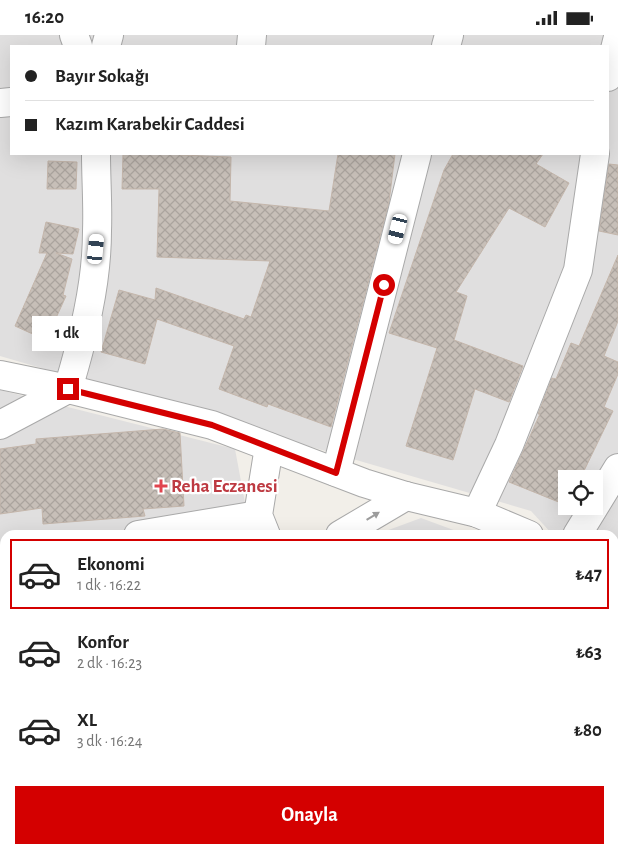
<!DOCTYPE html>
<html lang="tr">
<head>
<meta charset="utf-8">
<style>
  :root { --surface:#fff; --page:#f6f6f6; --text:#222; --muted:#767676; --line:#e0e0e0; --accent:#d40000 }
  body { margin:0; font-family:"Alegreya Sans",sans-serif; background:var(--page); color:var(--text); height:100vh; display:flex; flex-direction:column; font-size:19px; white-space:nowrap }
  * { box-sizing:border-box; margin:0 }
  p { font-size:16px; color:var(--muted) }
  .icon { flex:none; width:28px; height:28px; fill:none; stroke:currentColor; stroke-width:2; stroke-linecap:round; stroke-linejoin:round }
  .map { position:relative; flex:1; overflow:hidden }
  .sheet { position:absolute; left:0px; top:495px; width:619px; height:324px; display:flex; flex-direction:column; background:var(--surface); border-radius:15px 15px 0 0; box-shadow:0 5px 20px #0002 }
  .sheet>* { flex:none }
  .guide { position:absolute; left:10px; top:10px; width:599px; height:110px; border-radius:0px; box-shadow:0 5px 20px #0002; display:grid; align-content:center; height:110px; padding:0 15px; background:var(--surface) }
  .tools { position:absolute; left:558px; top:435px; display:grid; gap:10px }
  .tools a { display:grid; place-items:center; width:45px; height:45px; border-radius:0px; background:var(--surface); box-shadow:0 5px 20px #0002; font-size:25px }
  .end { position:absolute; width:22px; height:22px; margin:-11px; border:6px solid #d40000; background:#fff; box-shadow:0 0 0 2px #fff }
  .from { border-radius:50% }
  .bubble { position:absolute; height:35px; border-radius:0px; background:var(--surface); box-shadow:0 5px 20px #0002; font-size:16px; font-weight:600; line-height:35px; text-align:center }
  .car { position:absolute; width:15px; height:30px; margin:-15px -8px; border-radius:6px; box-shadow:0 0 4px 1px #0007; background:linear-gradient(#fff 24%,#345 0 40%,#fff 0 76%,#345 0 86%,#fff 0) }
  .guide b { display:flex; align-items:center; gap:18px; height:48px; font-size:19px }
  .guide b+b { border-top:1px solid var(--line) }
  .guide i { width:12px; height:12px; background:var(--text) }
  ul { padding:9px 0 0; list-style:none }
  li { display:flex; align-items:center; gap:15px; height:70px; margin:0 10px 8px; padding:0 5px; border:2px solid transparent; border-radius:0px }
  li div { flex:1 }
  li b { display:block; font-size:19px }
  li em { font-style:normal; font-weight:600 }
  li.selected { border-color:var(--accent) }
  li>.icon { width:45px; height:45px; stroke-width:1.5 }
  .cta { display:flex; gap:10px; margin-top:auto; padding:10px 15px }
  .cta a { flex:1; height:58px; border-radius:0px; background:var(--accent); color:#fff; font-size:20px; font-weight:600; line-height:58px; text-align:center }
  .status { display:flex; justify-content:space-between; align-items:center; height:35px; padding:0 25px; background:var(--surface); direction:ltr }
  .status svg { height:14px; fill:currentColor }
  .map>svg:first-child { display:block }
  .residential { fill:#e0dfdf; fill-rule:evenodd }
  .building { fill:url(#building-cross-hatch); stroke:#c4b6ab }
  .lines { fill:none; stroke-linecap:round; stroke-linejoin:round }
  .minor-casing { stroke:#a9a9a9; stroke-width:30 }
  .tertiary-casing { stroke:#a9a9a9; stroke-width:30 }
  .minor { stroke:#fff; stroke-width:28 }
  .tertiary { stroke:#fff; stroke-width:28 }
  .oneway { fill:#9c9c9c }
  .route { stroke:#d40000; stroke-width:6 }
  .health-dot { fill:#e0444e; stroke:#fff; stroke-width:2 }
  .labels { text-anchor:middle; dominant-baseline:central; stroke-width:4.5; stroke-linejoin:round; paint-order:stroke }
  .health-label { font-size:19px; font-weight:bold; fill:#be3a42; stroke:#fff; text-anchor:start }
</style>
</head>
<body>
<div class="status"><b>16:20</b><svg viewBox="0 0 49 12"><path d="M0 12V9h3v3zM5 12V6h3v6zM10 12V3h3v9zM15 12V0h3v12zM26 1h20v11H26zM47 4h2v5h-2z"/></svg></div>
<div class="map">
<svg width="618" height="818" viewBox="0 0 618 818">
  <defs>
    <pattern id="building-cross-hatch" width="8" height="8" patternUnits="userSpaceOnUse" patternTransform="scale(1.25)"><rect width="8" height="8" fill="#c7bfb8"/><path d="M0 0l8 8M0 8l8-8" fill="none" stroke="#aba49e"/></pattern>
  </defs>
  <rect width="100%" height="100%" fill="#f2efe9"/>
  <g class="residential">
    <path d="M0 0H618V818H611L614 814V500H553L531 476 0 321ZM11 11H608V119H11ZM566 444H594V471H566Z"/>
    <path d="M0 355 235 414 251 500H5V814H95V818H0Z"/>
    <path d="M421 483 467 500H375Z"/>
    <path d="M117 814H578V818H118Z"/>
  </g>
  <g class="building">
    <path d="M123 119H180V120L231 122 230 166 329 176 338 119H395L389 167 331 392 268 369 267 372 219 354 234 311 157 284 145 329 101 317 119 255 155 265 156 253 244 284 246 280 251 282 270 226 157 222 159 154H122Z"/>
    <path d="M453 119H543L536 129 569 148 545 192 509 173 456 257 467 261 454 305 523 331 509 367 475 354 453 425 406 411 437 313 389 298 444 135Z"/>
    <path d="M48 126 77 127 76 154H47Z"/>
    <path d="M609 129 618 130V200L599 196Z"/>
    <path d="M46 187 79 194 73 219 56 218 72 224 63 260 66 261 46 305 15 291 47 218H39Z"/>
    <path d="M618 220V286L604 321 618 327V339L604 372 613 376 580 444H566V470L509 447 540 379H538L552 343 556 344 571 308 579 311Z"/>
    <path d="M163 394 180 398 184 471 143 474 145 481 43 489 42 473 0 479V414L36 409V404Z"/>
  </g>
  <g class="lines">
    <g class="minor-casing">
      <g id="minor">
        <path d="M74 0 78 11"/>
        <path d="M106 11 109 0"/>
        <path d="M251 11 252 0"/>
        <path d="M446 11 449 0"/>
        <path d="M608 42 618 2"/>
        <path d="M0 68 11 67"/>
        <path d="M0 390 68 354C83 303 97 250 97 196 98 170 96 144 96 119"/>
        <path d="M336 437 417 119"/>
        <path d="M477 478 509 410 578 235 595 119"/>
        <path d="M138 500 258 480"/>
        <path d="M577 500 618 433"/>
        <path d="M0 527 5 525"/>
        <path d="M0 776 5 775"/>
        <path d="M52 818 57 814"/>
        <path d="M371 818 384 814"/>
      </g>
    </g>
    <g class="tertiary-casing">
      <g id="tertiary">
        <path d="M0 340 68 354 212 390 364 448 406 461 477 478 529 500"/>
        <path d="M266 500 258 480 269 412"/>
        <path d="M340 500 406 461"/>
        <path d="M104 814 105 818"/>
        <path d="M601 814 602 818"/>
      </g>
    </g>
    <use href="#minor" class="minor"/>
    <use href="#tertiary" class="tertiary"/>
  </g>
  <defs><path id="oneway-solid" d="M-6-.8H1V-3.2L6.5 0L1 3.2V.8H-6Z" transform="scale(1.25)"/></defs>
  <use class="oneway" href="#oneway-solid" transform="translate(373 481) rotate(-31)"/>
  <g class="lines">
    <path class="route" d="M68 354 212 390 336 438 384 250"/>
  </g>
  <path class="health-dot" d="M158.5 443.5h5v5h5v5h-5v5h-5v-5h-5v-5h5z"/>
  <g class="labels">
    <g class="health-label">
      <text x="171" y="451">Reha Eczanesi</text>
    </g>
  </g>
</svg>
<div class="tools">
<a><svg class="icon" aria-label="locate" viewBox="0 0 24 24"><circle cx="12" cy="12" r="6"/><path d="M12 2v4M12 18v4M2 12h4M18 12h4"/></svg></a>
</div>
<i class="end from" style="left:384px;top:250px"></i>
<i class="end" style="left:68px;top:354px"></i>
<div class="bubble" style="left:32px;top:281px;width:70px">1 dk</div>
<i class="car" style="left:398px;top:194px;rotate:194deg"></i>
<i class="car" style="left:96px;top:214px;rotate:6deg"></i>
<div class="guide">
<b><i class="from"></i>Bayır Sokağı</b>
<b><i></i>Kazım Karabekir Caddesi</b>
</div>
<section class="sheet">
<ul>
<li class="selected"><svg class="icon" aria-label="car" viewBox="0 0 24 24"><path d="M5 17H2v-5l4-1 3-4h7l3 4 3 1v5h-3M9 17h6M6 11h13"/><circle cx="7" cy="17" r="2"/><circle cx="17" cy="17" r="2"/></svg><div><b>Ekonomi</b><p>1 dk · 16:22</p></div><em>₺47</em></li>
<li><svg class="icon" aria-label="car" viewBox="0 0 24 24"><path d="M5 17H2v-5l4-1 3-4h7l3 4 3 1v5h-3M9 17h6M6 11h13"/><circle cx="7" cy="17" r="2"/><circle cx="17" cy="17" r="2"/></svg><div><b>Konfor</b><p>2 dk · 16:23</p></div><em>₺63</em></li>
<li><svg class="icon" aria-label="car" viewBox="0 0 24 24"><path d="M5 17H2v-5l4-1 3-4h7l3 4 3 1v5h-3M9 17h6M6 11h13"/><circle cx="7" cy="17" r="2"/><circle cx="17" cy="17" r="2"/></svg><div><b>XL</b><p>3 dk · 16:24</p></div><em>₺80</em></li>
</ul>
<div class="cta"><a>Onayla</a></div>
</section>
</div>
</body>
</html>
